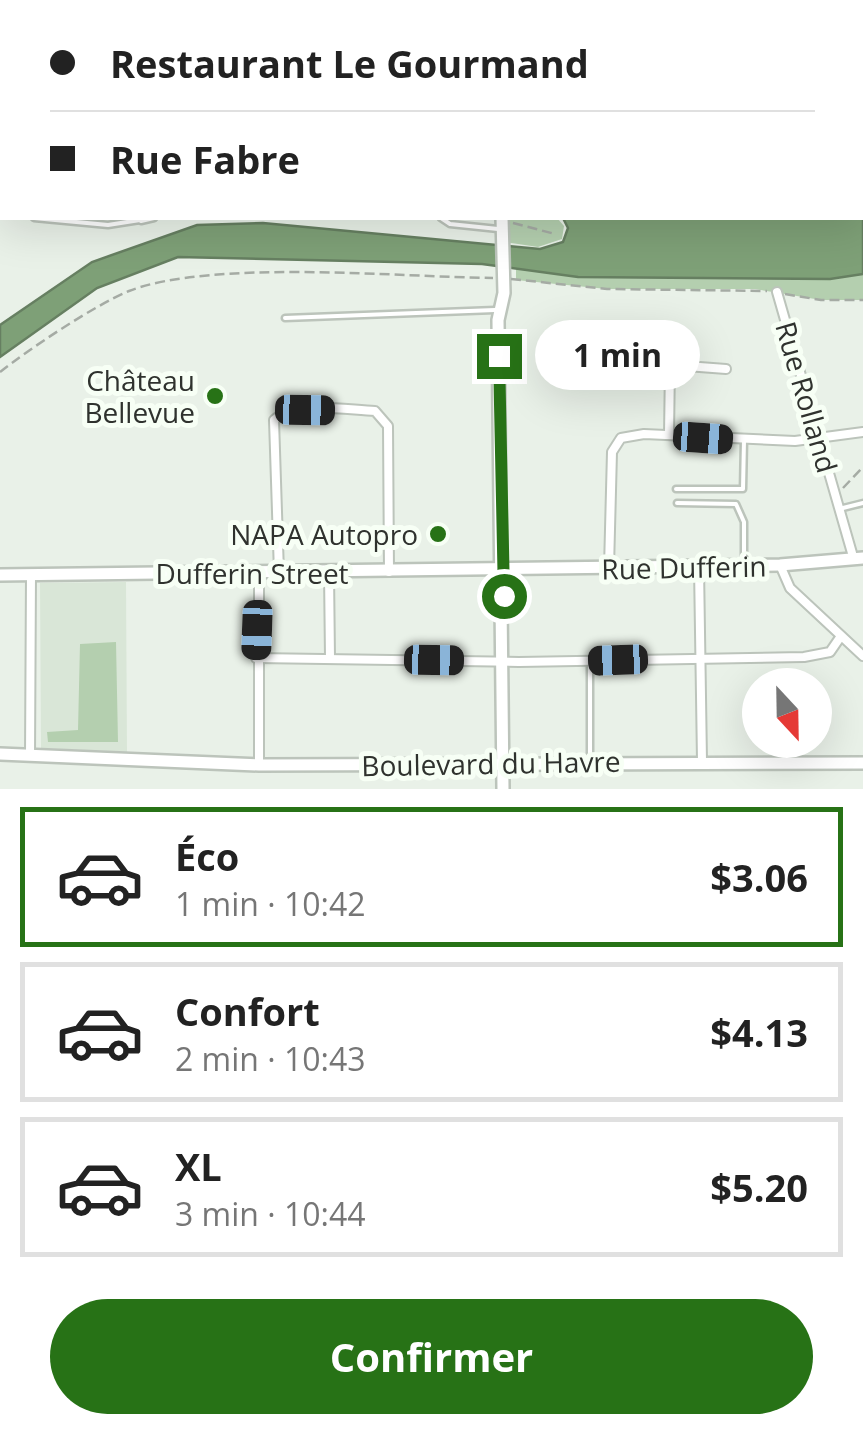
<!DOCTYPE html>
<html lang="fr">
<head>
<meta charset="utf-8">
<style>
  :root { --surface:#fff; --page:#f6f6f6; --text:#222; --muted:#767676; --line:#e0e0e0; --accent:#277216 }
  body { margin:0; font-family:"Open Sans",sans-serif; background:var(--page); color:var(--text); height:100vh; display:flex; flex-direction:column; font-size:38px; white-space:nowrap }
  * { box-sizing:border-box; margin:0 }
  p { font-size:32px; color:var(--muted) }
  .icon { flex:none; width:55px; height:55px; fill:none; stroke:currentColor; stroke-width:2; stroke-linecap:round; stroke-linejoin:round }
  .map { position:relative; height:789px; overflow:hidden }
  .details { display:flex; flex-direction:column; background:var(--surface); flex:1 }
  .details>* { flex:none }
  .top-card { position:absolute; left:0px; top:0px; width:865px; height:220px; box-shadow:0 10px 40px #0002; display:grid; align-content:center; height:220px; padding:0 50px; background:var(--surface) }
  .needle { width:65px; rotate:158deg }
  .fabs { position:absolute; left:742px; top:668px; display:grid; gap:20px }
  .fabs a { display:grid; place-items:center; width:90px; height:90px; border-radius:50%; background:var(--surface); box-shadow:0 10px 40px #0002; font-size:50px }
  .end { position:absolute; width:45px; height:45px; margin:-22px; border:12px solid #277216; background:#fff; box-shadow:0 0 0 5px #fff }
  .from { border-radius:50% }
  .bubble { position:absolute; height:70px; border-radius:35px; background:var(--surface); box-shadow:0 10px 40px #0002; font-size:32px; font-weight:700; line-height:70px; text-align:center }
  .car { position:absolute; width:30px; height:60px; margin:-30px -15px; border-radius:12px; box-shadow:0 0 8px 2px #0007; background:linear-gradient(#222 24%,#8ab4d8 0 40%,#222 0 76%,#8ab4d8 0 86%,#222 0) }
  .top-card b { display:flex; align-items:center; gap:35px; height:95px; font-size:38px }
  .top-card b+b { border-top:2px solid var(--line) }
  .top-card i { width:25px; height:25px; background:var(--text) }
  ul { padding:18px 0 0; list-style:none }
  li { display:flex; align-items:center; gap:30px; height:140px; margin:0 20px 15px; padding:0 30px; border:5px solid var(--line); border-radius:0px }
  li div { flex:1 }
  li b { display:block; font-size:38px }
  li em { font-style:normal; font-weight:700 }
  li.selected { border-color:var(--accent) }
  li>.icon { width:90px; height:90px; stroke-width:1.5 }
  .button { display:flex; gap:20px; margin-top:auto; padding:20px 50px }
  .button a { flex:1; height:115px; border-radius:60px; background:var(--accent); color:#fff; font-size:40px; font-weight:700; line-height:115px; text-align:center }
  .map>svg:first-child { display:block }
  .built { fill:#d9e6d7 }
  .green { fill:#b4cfaf }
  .water { fill:#7ea077; stroke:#667f61; stroke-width:2.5 }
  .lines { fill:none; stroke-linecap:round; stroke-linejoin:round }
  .lane-casing { stroke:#bcc4bb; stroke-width:9 }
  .street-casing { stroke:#bcc4bb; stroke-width:12 }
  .secondary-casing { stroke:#bcc4bb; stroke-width:16 }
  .path { stroke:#a5aba4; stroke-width:2.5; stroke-dasharray:10 5; stroke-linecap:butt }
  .lane { stroke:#fff; stroke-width:4 }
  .street { stroke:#fff; stroke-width:8 }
  .secondary { stroke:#fff; stroke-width:11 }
  .route { stroke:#277216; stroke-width:12 }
  .poi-dot { fill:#277216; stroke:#f7fff5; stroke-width:4 }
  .labels { text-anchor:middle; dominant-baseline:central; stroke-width:10; stroke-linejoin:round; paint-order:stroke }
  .poi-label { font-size:28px; fill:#2f322e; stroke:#f7fff5; text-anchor:end }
  .street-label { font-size:28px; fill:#2f322e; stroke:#f7fff5 }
</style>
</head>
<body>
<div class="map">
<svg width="863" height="789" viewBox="0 0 863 789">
  <rect width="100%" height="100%" fill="#e9f1e8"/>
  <path class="built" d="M126 582 127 752 41 748 40 583Z"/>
  <g class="green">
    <path d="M505 218H557L564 226 562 239 538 247 505 242Z"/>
    <path d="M516 268 578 277 830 279 863 274V300H821L755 289H607L516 280Z"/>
    <path d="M116 642 118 742H48L47 732 78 730 80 644Z"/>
  </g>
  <path class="water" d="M863 197V274L830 279 578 277 482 264 178 257 97 288 0 357V325L92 262 197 225 263 223 540 249 563 242 568 228 563 218H862Z"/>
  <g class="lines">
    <g class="lane-casing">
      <g id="lane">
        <path d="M0 214H2"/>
        <path d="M34 218 108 225 140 220"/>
        <path d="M441 218 450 224 498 229"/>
        <path d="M141 221 154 218"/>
        <path d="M285 318 495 310"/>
        <path d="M676 489H743L744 440"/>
        <path d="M677 503 736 504 744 522V561"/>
        <path d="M839 509 863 503"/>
        <path d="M590 762V661"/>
      </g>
    </g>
    <g class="street-casing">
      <g id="street">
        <path d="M475 0 478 2"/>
        <path d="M578 0 582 2"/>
        <path d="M855 0 858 2"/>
        <path d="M862 6H863"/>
        <path d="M862 90H863"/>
        <path d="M862 178H863"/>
        <path d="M777 292 854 560"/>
        <path d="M620 361 726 369"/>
        <path d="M669 435 670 365"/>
        <path d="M780 565 790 588 863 656"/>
        <path d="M699 567 702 761"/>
        <path d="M609 568 612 452 621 438 644 434 795 441 863 432"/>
        <path d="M279 573 274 420C295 400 346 410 375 411L388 426 389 572"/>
        <path d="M329 573 330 658"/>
        <path d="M256 658 519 662 804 657 830 652 841 636"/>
        <path d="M30 756 31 575"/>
        <path d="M259 765V573"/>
      </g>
    </g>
    <g class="secondary-casing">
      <g id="secondary">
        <path d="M101 0 102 2"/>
        <path d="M153 0 155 2"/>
        <path d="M243 2 248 0"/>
        <path d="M862 33H863"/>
        <path d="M0 140 2 137"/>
        <path d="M502 218 504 293 498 320 503 789"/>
        <path d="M0 575 780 565 863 558"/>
        <path d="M0 754 259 765 863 763"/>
      </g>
    </g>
    <g class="path">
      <path d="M172 0 174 2"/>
      <path d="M0 31 2 30"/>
      <path d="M513 223 555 234"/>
      <path d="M511 279 607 289 767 291"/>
      <path d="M785 294 821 300H863"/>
      <path d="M0 372C29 349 95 305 129 291 212 259 399 277 493 278"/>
      <path d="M843 488 863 467"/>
    </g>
    <use href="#lane" class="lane"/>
    <use href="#street" class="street"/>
    <use href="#secondary" class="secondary"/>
  </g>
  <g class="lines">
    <path class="route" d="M499 356 504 596"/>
  </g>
  <g class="poi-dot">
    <circle cx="215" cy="396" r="10"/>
    <circle cx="438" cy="534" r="10"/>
  </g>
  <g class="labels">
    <g class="poi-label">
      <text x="195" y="380">Château<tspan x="195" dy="32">Bellevue</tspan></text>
      <text x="418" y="534">NAPA Autopro</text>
    </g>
    <g class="street-label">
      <text transform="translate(807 397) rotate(74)">Rue Rolland</text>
      <text transform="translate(684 567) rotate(-1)">Rue Dufferin</text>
      <text x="252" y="573">Dufferin Street</text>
      <text transform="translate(491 763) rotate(-1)">Boulevard du Havre</text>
    </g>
  </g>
</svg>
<div class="fabs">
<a><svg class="needle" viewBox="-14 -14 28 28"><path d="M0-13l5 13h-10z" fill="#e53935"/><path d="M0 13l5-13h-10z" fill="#767676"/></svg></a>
</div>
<i class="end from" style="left:504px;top:596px"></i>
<i class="end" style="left:499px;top:356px"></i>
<div class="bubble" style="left:535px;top:320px;width:165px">1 min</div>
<i class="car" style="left:305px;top:410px;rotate:91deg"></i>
<i class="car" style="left:703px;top:438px;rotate:94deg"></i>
<i class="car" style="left:257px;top:630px;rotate:182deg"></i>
<i class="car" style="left:434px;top:660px;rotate:91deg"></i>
<i class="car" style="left:618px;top:660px;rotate:268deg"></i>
<div class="top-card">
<b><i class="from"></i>Restaurant Le Gourmand</b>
<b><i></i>Rue Fabre</b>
</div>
</div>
<section class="details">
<ul>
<li class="selected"><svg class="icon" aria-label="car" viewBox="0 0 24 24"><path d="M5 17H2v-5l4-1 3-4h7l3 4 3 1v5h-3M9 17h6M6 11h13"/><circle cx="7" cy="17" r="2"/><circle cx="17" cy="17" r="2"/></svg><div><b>Éco</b><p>1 min · 10:42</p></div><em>$3.06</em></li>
<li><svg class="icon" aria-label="car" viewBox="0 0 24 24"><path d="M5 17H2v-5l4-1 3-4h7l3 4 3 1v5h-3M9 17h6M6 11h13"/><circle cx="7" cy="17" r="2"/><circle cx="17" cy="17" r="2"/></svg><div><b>Confort</b><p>2 min · 10:43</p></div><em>$4.13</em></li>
<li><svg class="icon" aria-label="car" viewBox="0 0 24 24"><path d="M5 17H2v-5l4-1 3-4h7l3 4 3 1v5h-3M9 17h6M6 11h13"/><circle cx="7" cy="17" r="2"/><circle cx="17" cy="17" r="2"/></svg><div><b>XL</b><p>3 min · 10:44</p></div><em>$5.20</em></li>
</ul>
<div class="button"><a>Confirmer</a></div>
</section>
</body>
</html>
